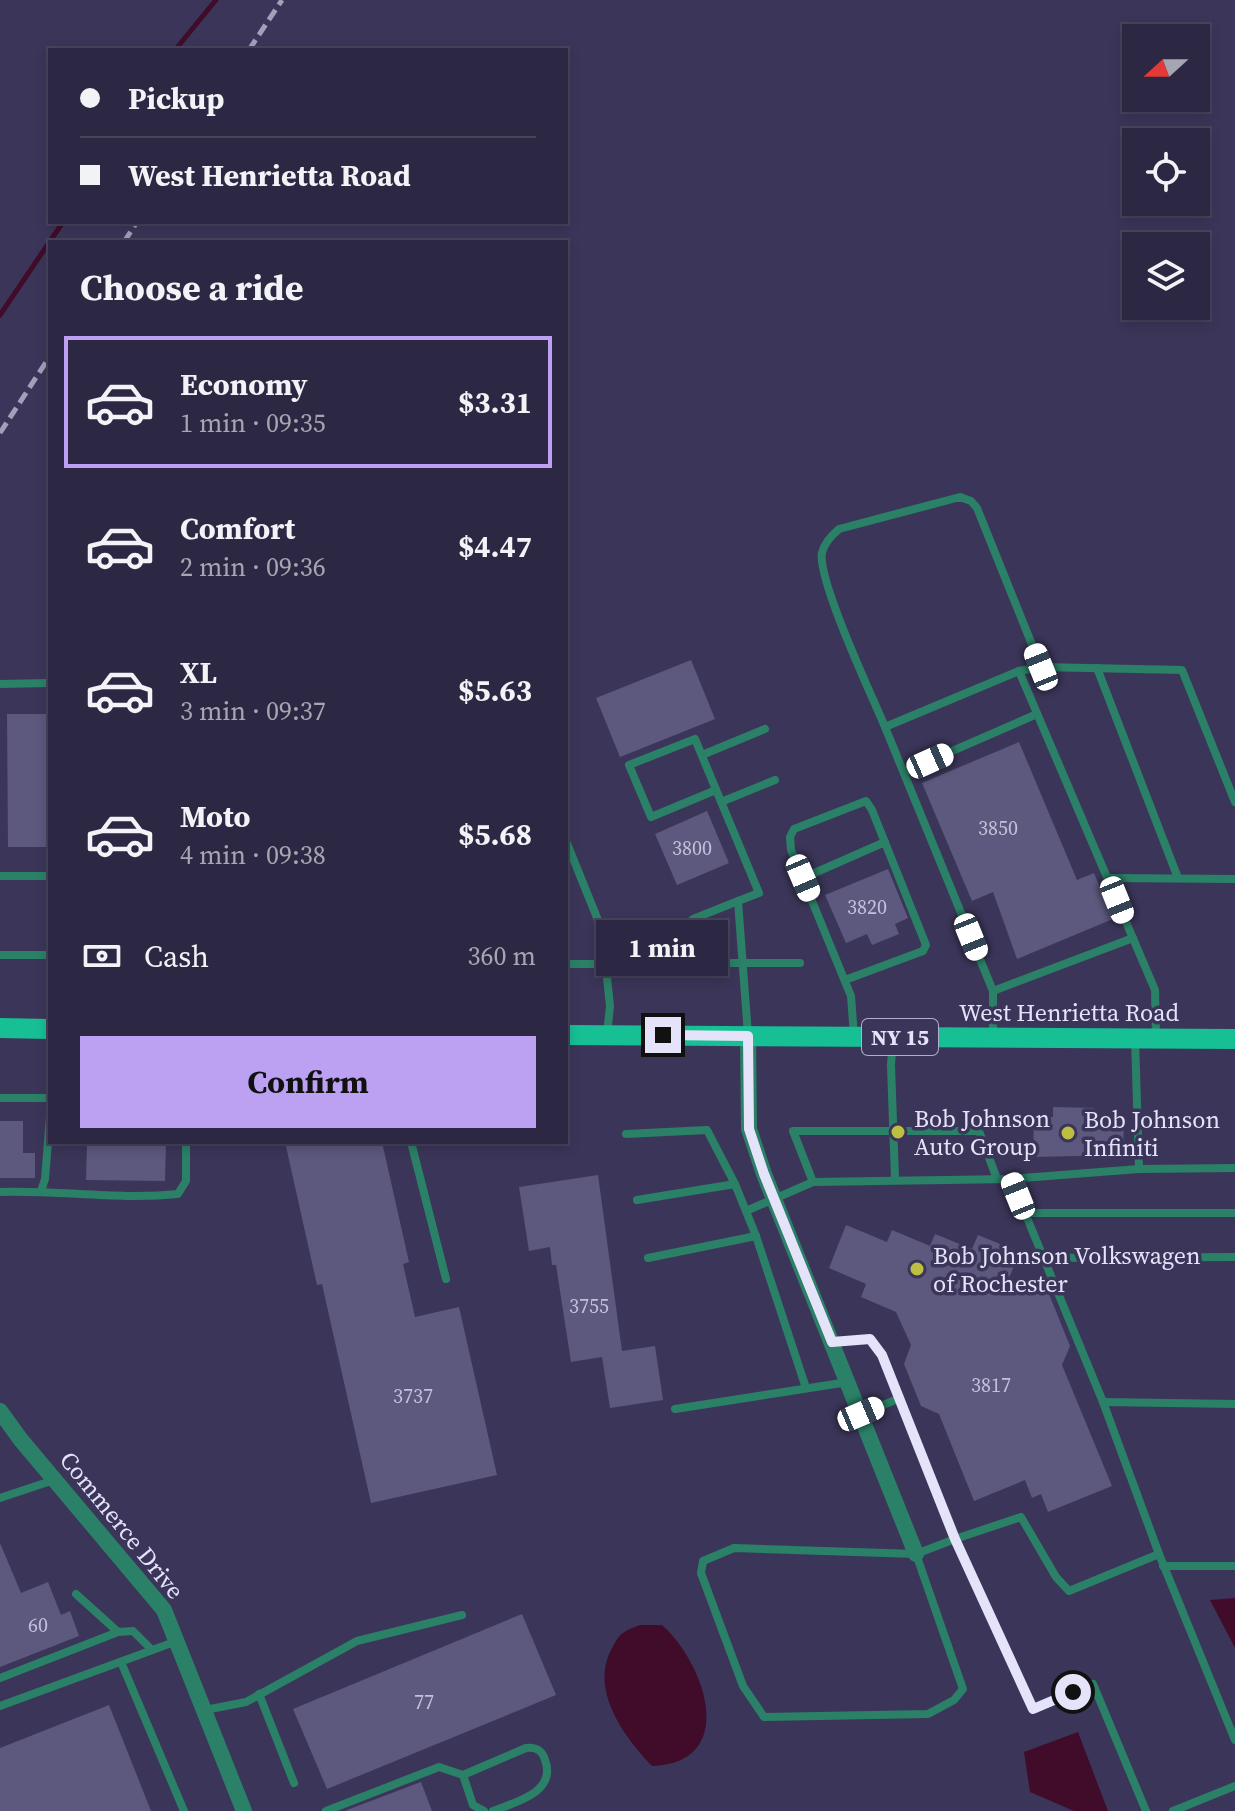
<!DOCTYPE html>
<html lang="en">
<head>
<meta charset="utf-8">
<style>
  :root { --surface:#2c2843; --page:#38344e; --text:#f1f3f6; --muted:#a6a6b2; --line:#48445c; --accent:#bca0f2 }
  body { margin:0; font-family:"Source Serif 4",serif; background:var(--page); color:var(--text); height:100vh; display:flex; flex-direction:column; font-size:30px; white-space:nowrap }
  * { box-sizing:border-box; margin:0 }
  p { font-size:26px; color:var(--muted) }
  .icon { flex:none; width:44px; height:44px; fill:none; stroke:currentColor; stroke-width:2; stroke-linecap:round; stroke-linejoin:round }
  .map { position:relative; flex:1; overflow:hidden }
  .panel { position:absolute; left:48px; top:240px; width:520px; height:904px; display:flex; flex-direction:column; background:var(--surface); border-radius:0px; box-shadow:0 4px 12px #0003,0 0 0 2px var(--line) }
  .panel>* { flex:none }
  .top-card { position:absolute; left:48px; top:48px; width:520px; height:176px; border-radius:0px; box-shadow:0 4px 12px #0003,0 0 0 2px var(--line); display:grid; align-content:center; height:176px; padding:0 32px; background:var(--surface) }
  .needle { width:52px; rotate:249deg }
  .controls { position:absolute; left:1122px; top:24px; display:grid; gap:16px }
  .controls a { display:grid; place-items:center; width:88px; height:88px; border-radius:0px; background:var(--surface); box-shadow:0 4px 12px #0003,0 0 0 2px var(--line); font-size:40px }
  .end { position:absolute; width:36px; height:36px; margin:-18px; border:10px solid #e5e3fa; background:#111; box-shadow:0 0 0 4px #111 }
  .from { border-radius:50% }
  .bubble { position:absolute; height:56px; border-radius:0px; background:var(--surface); box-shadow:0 4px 12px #0003,0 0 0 2px var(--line); font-size:26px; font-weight:700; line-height:56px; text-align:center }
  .car { position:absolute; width:24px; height:48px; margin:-24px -12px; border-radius:10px; box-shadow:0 0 6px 2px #0007; background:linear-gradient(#fff 24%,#345 0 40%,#fff 0 76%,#345 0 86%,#fff 0) }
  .top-card b { display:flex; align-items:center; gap:28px; height:76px; font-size:30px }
  .top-card b+b { border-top:2px solid var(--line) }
  .top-card i { width:20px; height:20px; background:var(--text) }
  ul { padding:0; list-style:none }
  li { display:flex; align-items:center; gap:24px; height:132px; margin:0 16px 12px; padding:0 16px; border:4px solid transparent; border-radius:0px }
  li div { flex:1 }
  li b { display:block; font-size:30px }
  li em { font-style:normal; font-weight:700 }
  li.active { border-color:var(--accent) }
  li>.icon { width:72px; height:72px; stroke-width:1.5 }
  h2 { padding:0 32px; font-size:36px; line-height:96px }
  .pay { display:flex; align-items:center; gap:20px; height:88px; padding:0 32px; font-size:30px }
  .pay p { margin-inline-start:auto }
  .primary-button { display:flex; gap:16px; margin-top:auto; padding:16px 32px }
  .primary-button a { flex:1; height:92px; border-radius:0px; background:var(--accent); color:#111; font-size:32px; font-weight:700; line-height:92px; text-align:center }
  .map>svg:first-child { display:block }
  .water { fill:#400c2a }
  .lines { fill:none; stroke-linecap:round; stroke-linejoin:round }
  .stream { stroke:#400c2a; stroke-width:5 }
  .building { fill:#5c587e }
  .lane { stroke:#2b8167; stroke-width:8 }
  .street { stroke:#2b8167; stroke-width:16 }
  .primary { stroke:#17bf95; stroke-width:20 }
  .rail { stroke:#a29fbb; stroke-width:5; stroke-dasharray:12 6; stroke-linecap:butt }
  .route { stroke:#e5e3fa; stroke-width:10 }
  .poi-dot { fill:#bebe42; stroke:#3b3659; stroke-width:3 }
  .labels { text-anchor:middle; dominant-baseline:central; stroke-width:7; stroke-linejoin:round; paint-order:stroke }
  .number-label { font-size:20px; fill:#c3c0db }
  .shield { fill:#3b3659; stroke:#b2afca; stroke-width:2 }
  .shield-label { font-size:22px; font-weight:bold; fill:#e5e3fa }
  .street-label { font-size:24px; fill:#e5e3fa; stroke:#3b3659 }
  .poi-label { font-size:24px; fill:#e5e3fa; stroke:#3b3659; text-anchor:start }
</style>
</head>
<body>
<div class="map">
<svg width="1235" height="1811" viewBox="0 0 1235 1811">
  <rect width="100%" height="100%" fill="#3b3659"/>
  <g class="water">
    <path d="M1235 1598V1648L1210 1600Z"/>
    <path d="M640 1625H662C705 1663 740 1763 652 1766 624 1737 589 1689 612 1648 615 1643 618 1636 623 1633 628 1629 635 1627 640 1625Z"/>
    <path d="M1078 1732 1108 1811H1074L1030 1792 1024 1752Z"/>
  </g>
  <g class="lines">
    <g class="stream">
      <path d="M175 50 216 0"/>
      <path d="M0 315 63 222"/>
    </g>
  </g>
  <g class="building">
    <path d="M691 660 715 719 620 757 596 698Z"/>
    <path d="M7 714H50V847H8Z"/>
    <path d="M1019 742 1077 880 1094 873 1113 919 1017 959 993 892 972 901 922 783Z"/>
    <path d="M707 811 729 863 677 885 655 834Z"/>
    <path d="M888 869 908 918 895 924 899 934 872 945 867 934 846 943 825 895Z"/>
    <path d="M1053 1107 1094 1108V1120L1124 1121 1123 1155 1033 1157 1034 1117H1053Z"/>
    <path d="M0 1121H23V1153H35V1178H0Z"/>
    <path d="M87 1142H166L165 1181 86 1180Z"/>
    <path d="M285 1142H382L409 1262 403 1264 415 1317 459 1307 497 1475 371 1503 322 1284 317 1285Z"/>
    <path d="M598 1175 622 1351 655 1346 663 1400 610 1408 602 1357 571 1362 556 1265H552L550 1247 529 1251 519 1187Z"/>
    <path d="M846 1225 887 1242 892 1230 930 1246 935 1234 972 1249 978 1235 1020 1252 1009 1278 1049 1294 1070 1346 1062 1365 1112 1486 1048 1512 1041 1494 1032 1498 1025 1480 974 1501 939 1414 921 1406 904 1364 911 1345 896 1312 861 1297 866 1284 829 1268Z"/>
    <path d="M0 1543 21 1593 48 1582 61 1615 70 1611 79 1636 0 1667Z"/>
    <path d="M522 1614 556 1695 327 1789 293 1709Z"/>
    <path d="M109 1705 151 1811H0V1748Z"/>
    <path d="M421 1782 432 1811H347V1810Z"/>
  </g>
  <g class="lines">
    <g class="lane">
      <path d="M1097 668 1178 878"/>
      <path d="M1019 671 1041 667 1182 670 1235 802"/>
      <path d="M0 684 50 683"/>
      <path d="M885 727C872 696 817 579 822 553 824 543 832 535 839 529L960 497 971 501 977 508 1041 667"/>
      <path d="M702 755 765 729"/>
      <path d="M904 772 1037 714"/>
      <path d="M716 790 651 817 629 765 695 739 759 893 738 901 748 1035"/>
      <path d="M721 802 775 780"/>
      <path d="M566 841 602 930 610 1006 607 1034"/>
      <path d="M0 876H50"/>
      <path d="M803 878 885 842"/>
      <path d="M1108 878 1235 879"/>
      <path d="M693 919 738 901"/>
      <path d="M0 955H50"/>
      <path d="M699 963H800"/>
      <path d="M566 964H606"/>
      <path d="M845 980 923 951 926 945 872 810 866 801 794 829 790 837 791 850 851 996 854 1036"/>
      <path d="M993 991 1133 938"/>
      <path d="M993 1037V991L885 727 1019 671 1155 990 1156 1038"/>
      <path d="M893 1038 891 1065 895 1179"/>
      <path d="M1135 1038 1139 1169"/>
      <path d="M0 1098H50"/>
      <path d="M626 1134 707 1130 735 1184"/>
      <path d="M411 1142 446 1279"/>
      <path d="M1011 1179 1139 1169 1235 1168"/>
      <path d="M813 1182 793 1131H979L997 1179"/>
      <path d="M41 1191 45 1179 50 1116"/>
      <path d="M0 1192C59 1190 119 1200 178 1194L186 1181V1142"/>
      <path d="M637 1200 735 1184 756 1236 806 1388"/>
      <path d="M746 1211 813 1182 1011 1179 1103 1402 1159 1554 1235 1740"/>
      <path d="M1025 1213H1235"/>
      <path d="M648 1258 756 1236"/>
      <path d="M1044 1258 1235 1257"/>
      <path d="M832 1342 870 1339 882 1355 955 1539 1021 1517 1056 1577 1069 1591 1159 1554"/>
      <path d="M1103 1402 1235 1404"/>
      <path d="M675 1409 848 1382"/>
      <path d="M861 1414 900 1398"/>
      <path d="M0 1498 54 1480"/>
      <path d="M916 1554 963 1689 954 1700 928 1714 764 1717 743 1686 701 1573 703 1561 734 1548 916 1554 955 1539 1033 1709 1093 1684 1146 1811"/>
      <path d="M1163 1566H1235"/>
      <path d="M76 1594 118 1632 133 1631 152 1650"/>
      <path d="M121 1662 184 1811"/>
      <path d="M0 1678 118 1632"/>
      <path d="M259 1694 294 1783"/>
      <path d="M0 1706 177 1641"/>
      <path d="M205 1710 246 1702 357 1641 462 1615"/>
      <path d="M463 1775 473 1805 484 1811"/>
      <path d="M326 1811 439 1767 463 1775 526 1748C536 1747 542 1750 545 1760 557 1792 516 1802 493 1811"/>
      <path d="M1173 1811 1235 1786"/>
    </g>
    <g class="street">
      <path d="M748 1036 749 1129 764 1174 916 1554"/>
      <path d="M0 1411 21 1440 164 1610 244 1811"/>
    </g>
    <g class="primary">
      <path d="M0 1028 50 1029"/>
      <path d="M566 1035 1235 1039"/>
    </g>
    <g class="rail">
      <path d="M249 50 282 0"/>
      <path d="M124 242 137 222"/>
      <path d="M0 433 50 356"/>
    </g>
  </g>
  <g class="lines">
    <path class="route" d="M663 1035 748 1036 749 1129 764 1174 832 1342 870 1339 882 1355 955 1539 1033 1709 1073 1692"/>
  </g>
  <g class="poi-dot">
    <circle cx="898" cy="1132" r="8"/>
    <circle cx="1068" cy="1133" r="8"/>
    <circle cx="917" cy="1269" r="8"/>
  </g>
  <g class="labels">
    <g class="number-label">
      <text x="998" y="828">3850</text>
      <text x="692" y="848">3800</text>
      <text x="867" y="907">3820</text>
      <text x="589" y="1306">3755</text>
      <text x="991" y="1385">3817</text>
      <text x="413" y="1396">3737</text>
      <text x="38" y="1625">60</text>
      <text x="424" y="1702">77</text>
    </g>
    <rect class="shield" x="862" y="1019" width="76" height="36" rx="6"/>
    <g class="shield-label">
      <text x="900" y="1037">NY 15</text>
    </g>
    <g class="street-label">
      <text x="1069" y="1012">West Henrietta Road</text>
      <text transform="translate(122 1525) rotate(51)">Commerce Drive</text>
    </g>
    <g class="poi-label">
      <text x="914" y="1118">Bob Johnson<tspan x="914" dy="28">Auto Group</tspan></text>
      <text x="1084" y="1119">Bob Johnson<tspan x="1084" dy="28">Infiniti</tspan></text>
      <text x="933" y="1255">Bob Johnson Volkswagen<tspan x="933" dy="28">of Rochester</tspan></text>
    </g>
  </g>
</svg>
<div class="controls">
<a><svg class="needle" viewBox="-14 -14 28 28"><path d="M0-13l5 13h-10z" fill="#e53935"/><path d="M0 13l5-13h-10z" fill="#a6a6b2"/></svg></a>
<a><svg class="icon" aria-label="locate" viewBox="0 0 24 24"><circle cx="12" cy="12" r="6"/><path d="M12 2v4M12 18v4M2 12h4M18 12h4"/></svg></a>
<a><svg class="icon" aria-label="layers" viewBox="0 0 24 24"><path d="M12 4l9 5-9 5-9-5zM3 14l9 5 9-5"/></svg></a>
</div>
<i class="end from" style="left:1073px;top:1692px"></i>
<i class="end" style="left:663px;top:1035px"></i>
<div class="bubble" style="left:596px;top:920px;width:132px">1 min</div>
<i class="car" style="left:1041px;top:667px;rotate:338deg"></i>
<i class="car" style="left:930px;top:761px;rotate:66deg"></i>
<i class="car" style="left:803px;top:878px;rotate:157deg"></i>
<i class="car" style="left:1117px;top:900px;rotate:158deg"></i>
<i class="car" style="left:971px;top:937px;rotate:158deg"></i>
<i class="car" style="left:1018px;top:1196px;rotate:338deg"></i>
<i class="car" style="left:861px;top:1414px;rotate:67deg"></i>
<div class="top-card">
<b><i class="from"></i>Pickup</b>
<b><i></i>West Henrietta Road</b>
</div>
<section class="panel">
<h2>Choose a ride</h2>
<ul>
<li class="active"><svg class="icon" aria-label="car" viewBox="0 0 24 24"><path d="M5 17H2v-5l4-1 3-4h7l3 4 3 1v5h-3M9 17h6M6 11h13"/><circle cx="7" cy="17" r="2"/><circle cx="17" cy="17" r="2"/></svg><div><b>Economy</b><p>1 min · 09:35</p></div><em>$3.31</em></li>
<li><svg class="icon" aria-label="car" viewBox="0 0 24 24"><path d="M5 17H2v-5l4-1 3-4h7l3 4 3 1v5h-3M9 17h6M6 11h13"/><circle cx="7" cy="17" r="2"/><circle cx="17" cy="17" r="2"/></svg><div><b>Comfort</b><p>2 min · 09:36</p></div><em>$4.47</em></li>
<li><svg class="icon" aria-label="car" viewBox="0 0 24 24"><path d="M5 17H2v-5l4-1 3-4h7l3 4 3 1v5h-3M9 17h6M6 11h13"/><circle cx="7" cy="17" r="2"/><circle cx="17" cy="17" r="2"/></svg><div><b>XL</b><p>3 min · 09:37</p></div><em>$5.63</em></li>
<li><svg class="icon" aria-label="car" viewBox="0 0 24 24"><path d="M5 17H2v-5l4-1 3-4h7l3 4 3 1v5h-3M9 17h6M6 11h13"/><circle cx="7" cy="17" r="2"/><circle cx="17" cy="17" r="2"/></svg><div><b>Moto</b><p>4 min · 09:38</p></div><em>$5.68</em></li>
</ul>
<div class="pay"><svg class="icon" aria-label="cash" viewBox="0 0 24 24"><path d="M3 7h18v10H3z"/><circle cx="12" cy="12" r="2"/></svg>Cash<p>360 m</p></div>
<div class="primary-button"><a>Confirm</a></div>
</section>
</div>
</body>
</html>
